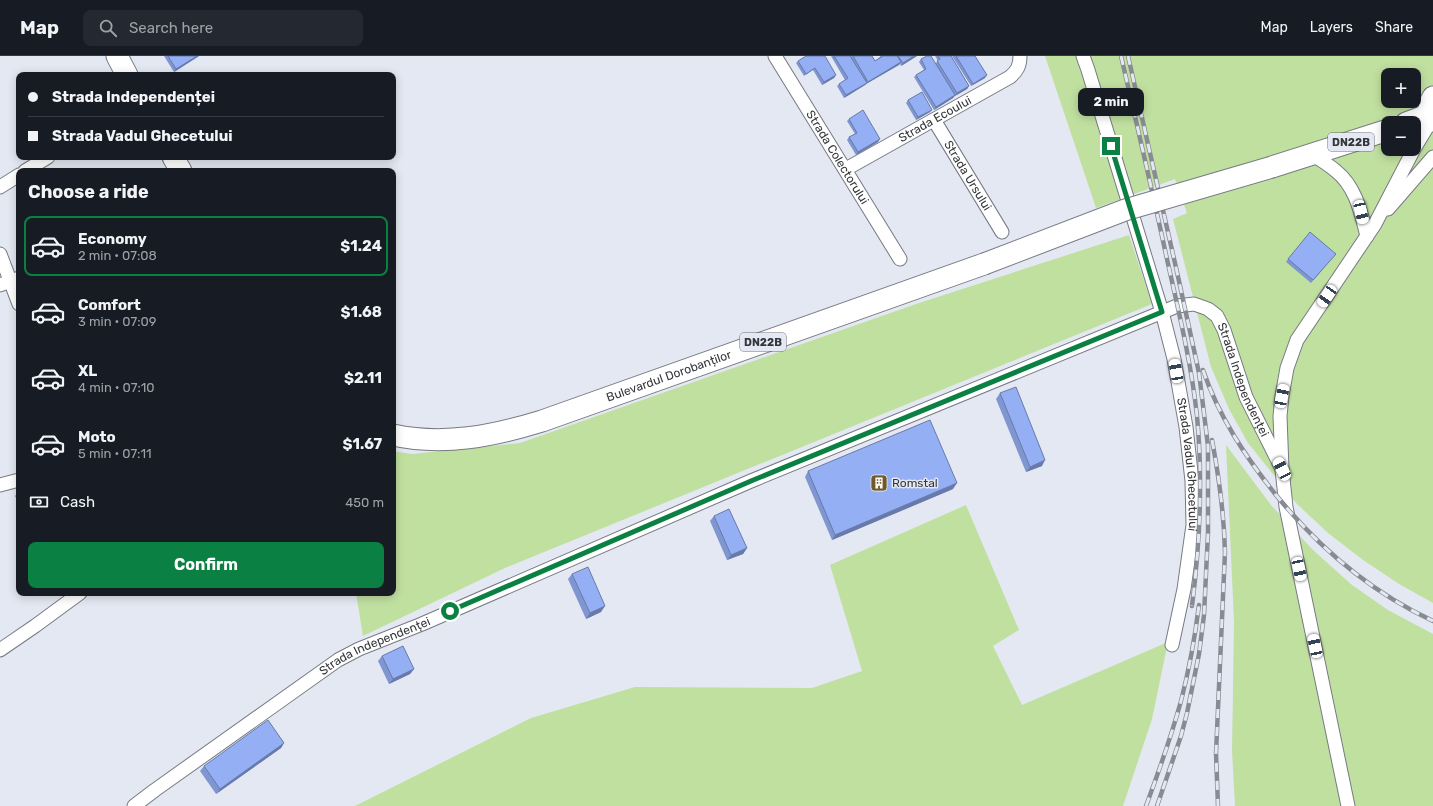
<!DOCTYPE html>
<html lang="en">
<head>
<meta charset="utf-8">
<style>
  :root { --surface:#171b24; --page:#242831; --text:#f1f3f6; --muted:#9ea1a6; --line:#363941; --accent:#0b8043 }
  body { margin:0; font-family:Rubik,sans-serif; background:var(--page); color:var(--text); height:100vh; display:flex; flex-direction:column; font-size:15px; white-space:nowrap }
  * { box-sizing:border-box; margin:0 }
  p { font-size:13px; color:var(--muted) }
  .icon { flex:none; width:22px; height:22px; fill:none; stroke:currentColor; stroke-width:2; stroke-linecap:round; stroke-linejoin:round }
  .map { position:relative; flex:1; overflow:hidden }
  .panel { position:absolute; left:16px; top:112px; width:380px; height:428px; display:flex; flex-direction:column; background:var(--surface); border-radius:8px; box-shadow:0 2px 10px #0003 }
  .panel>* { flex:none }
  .guide { position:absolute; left:16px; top:16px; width:380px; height:88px; border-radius:8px; box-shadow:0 2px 10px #0003; display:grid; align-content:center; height:88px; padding:0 12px; background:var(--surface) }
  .fabs { position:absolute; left:1381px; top:12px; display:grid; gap:8px }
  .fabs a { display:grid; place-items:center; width:40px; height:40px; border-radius:8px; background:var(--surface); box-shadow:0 2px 10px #0003; font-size:20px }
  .end { position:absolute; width:18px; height:18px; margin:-9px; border:5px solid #0b8043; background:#fff; box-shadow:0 0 0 2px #fff }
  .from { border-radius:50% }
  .bubble { position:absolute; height:28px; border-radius:8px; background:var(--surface); box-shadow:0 2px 10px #0003; font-size:13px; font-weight:700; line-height:28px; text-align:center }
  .car { position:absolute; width:12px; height:24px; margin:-12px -6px; border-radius:5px; box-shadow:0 0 3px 1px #0007; background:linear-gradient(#fff 24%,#345 0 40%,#fff 0 76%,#345 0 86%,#fff 0) }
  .guide b { display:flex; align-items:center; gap:14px; height:38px; font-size:15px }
  .guide b+b { border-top:1px solid var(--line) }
  .guide i { width:10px; height:10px; background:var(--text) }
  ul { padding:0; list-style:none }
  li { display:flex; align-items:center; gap:12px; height:60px; margin:0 8px 6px; padding:0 4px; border:2px solid transparent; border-radius:8px }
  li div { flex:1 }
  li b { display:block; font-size:15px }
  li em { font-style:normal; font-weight:700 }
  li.active { border-color:var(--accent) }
  li>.icon { width:36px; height:36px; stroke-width:1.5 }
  h2 { padding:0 12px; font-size:18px; line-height:48px }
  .pay { display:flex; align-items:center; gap:10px; height:44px; padding:0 12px; font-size:15px }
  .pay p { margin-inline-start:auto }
  .cta { display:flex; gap:8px; margin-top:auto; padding:8px 12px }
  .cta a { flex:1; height:46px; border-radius:8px; background:var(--accent); color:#fff; font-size:16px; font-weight:700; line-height:46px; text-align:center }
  header { display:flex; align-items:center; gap:24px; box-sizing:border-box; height:56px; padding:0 20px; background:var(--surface); border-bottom:1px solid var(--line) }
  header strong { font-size:19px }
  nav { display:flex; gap:22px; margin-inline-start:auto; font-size:14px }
  .search { width:280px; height:36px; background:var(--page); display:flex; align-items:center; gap:10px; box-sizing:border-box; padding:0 14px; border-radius:8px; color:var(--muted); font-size:15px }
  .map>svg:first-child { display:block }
  .green { fill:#c0e0a0; fill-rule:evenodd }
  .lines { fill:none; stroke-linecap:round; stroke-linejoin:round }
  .minor-casing { stroke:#777a83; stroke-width:15 }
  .primary-casing { stroke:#777a83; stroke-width:23 }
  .minor { stroke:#fff; stroke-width:13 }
  .primary { stroke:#fff; stroke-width:21 }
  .rail-casing { stroke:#888b92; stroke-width:4.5 }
  .rail { stroke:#e4e8f2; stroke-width:3; stroke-dasharray:9; stroke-linecap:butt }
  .primary-bridge-casing { stroke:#777a83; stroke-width:23; stroke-linecap:butt }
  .primary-bridge { stroke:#fff; stroke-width:21 }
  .wall { fill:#7f96d1 }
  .shaded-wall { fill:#687aaa }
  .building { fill:#94aff3; stroke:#687aaa }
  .route { stroke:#0b8043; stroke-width:5 }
  .labels { text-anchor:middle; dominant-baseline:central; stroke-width:3; stroke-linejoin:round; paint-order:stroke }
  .shield { fill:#e4e8f2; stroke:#696b71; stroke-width:1 }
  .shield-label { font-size:11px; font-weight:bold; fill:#34363a }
  .street-label { font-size:12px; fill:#34363a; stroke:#e4e8f2 }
  .poi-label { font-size:12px; fill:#34363a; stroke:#e4e8f2; text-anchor:start }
</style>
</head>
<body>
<header>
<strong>Map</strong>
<div class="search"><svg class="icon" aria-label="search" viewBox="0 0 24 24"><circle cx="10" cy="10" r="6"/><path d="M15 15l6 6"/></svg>Search here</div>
<nav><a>Map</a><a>Layers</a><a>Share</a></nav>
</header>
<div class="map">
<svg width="1433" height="750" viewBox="0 0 1433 750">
  <rect width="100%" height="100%" fill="#e4e8f2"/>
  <g class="green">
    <path d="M1045 0H1433V547L1399 528 1363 504 1328 477 1297 448 1248 387 1229 353 1211 311 1173 163 1187 157 1175 123 1096 152ZM1388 19H1414V45H1388ZM1388 67H1414V93H1388Z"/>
    <path d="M1129 179 1152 248 505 512 363 580 356 537H393V395L412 398 520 387 916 248Z"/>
    <path d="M1226 389 1271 449 1313 494 1352 529 1388 554 1433 578V750H1235L1232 695 1234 566Z"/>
    <path d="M966 449 1019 574 993 590 1022 649 1168 586 1152 663 1123 750H355L531 662 635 631 812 632 862 615 830 509Z"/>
  </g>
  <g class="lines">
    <g class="minor-casing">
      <g id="minor">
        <path id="s1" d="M775 0 900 203"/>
        <path id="s2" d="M1083 0 1088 14 1162 256 1174 303 1186 371 1192 425 1193 469 1184 533 1172 589"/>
        <path id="s3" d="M934 64 1002 176"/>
        <path d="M1414 93 1432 63"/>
        <path d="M1313 99C1321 104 1329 109 1336 115 1356 131 1361 157 1367 180"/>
        <path id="s4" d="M846 113 1010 21C1017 15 1020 10 1020 0"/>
        <path d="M25 115 48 101"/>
        <path d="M0 131 19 119"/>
        <path d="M1388 153 1433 101"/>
        <path d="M0 198 19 248"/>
        <path d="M0 229 19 222"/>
        <path d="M0 429 19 424"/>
        <path d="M0 594 35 570 80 537"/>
        <path id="s5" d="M134 750 155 734 338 604 359 593 422 568 751 425 1177 250 1194 248 1208 253 1217 260 1224 274 1246 341 1282 413"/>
        <path d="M1348 750 1286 451 1282 413 1280 360 1282 340 1287 312 1297 284 1375 168 1414 93"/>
      </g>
    </g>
    <g class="primary-casing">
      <g id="primary">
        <path d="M117 0 127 19"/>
        <path d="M1433 41C1428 49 1427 57 1433 65"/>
        <path d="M1406 67 1430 58"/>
        <path d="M173 101 181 115"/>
        <path d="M1272 111 1388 74"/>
        <path id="s6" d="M393 379C444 390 493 380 542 365L984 208"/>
      </g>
    </g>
    <use href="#minor" class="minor"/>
    <use href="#primary" class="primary"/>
    <g class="rail-casing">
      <g id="rail">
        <path d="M1121 0C1136 65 1151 129 1165 194 1177 249 1191 304 1197 360 1203 424 1200 487 1192 550"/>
        <path d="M1128 0 1177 216 1199 317 1208 390V477L1204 559 1199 598 1187 657 1181 680 1157 750"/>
        <path d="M1203 314C1219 361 1245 400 1276 439 1319 492 1371 536 1433 565"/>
        <path d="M1212 384C1219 421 1224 458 1225 496L1216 697 1218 750"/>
        <path d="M1146 750C1159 715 1171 681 1181 645 1189 614 1195 581 1199 549"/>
      </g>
    </g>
    <use href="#rail" class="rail"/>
    <g class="primary-bridge-casing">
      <path id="primary-bridge" d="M984 208 1125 154 1272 111"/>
    </g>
    <use href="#primary-bridge" class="primary-bridge"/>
  </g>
  <g class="wall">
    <path d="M164 0H199L174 16Z"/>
    <path d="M831 0H872L875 5 880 1V0H917L901 10 900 8 866 28 865 29 844 42 837 30 839 28 845 24Z"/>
    <path d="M935 0H951L969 30 967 33 955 40 953 42 934 54 914 21 916 19 924 14 919 6 921 3 936 7 938 5Z"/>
    <path d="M952 0H975L985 22 971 30Z"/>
    <path d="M798 5 836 19 834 22 822 29 813 14 804 20 796 7Z"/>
    <path d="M908 44 930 56 916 64 906 47Z"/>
    <path d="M849 63 878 86 856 99 847 84 849 81 855 78 847 65Z"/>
    <path d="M1334 200 1311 227 1286 206 1288 203Z"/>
    <path d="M1000 337 1042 410 1026 416 996 343Z"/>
    <path d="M808 415 953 433 832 484 805 421Z"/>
    <path d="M17 437H19V448L15 440Z"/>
    <path d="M714 460 747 492 743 498 727 504 710 465Z"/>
    <path d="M572 518 601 556 586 563 568 523Z"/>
    <path d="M382 600 414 613 410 618 389 628 378 605Z"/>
    <path d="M284 687 281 692 216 738 200 715 204 710Z"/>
  </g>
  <g class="shaded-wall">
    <path d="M197 0H199L174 16 176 13Z"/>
    <path d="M914 0H917L901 10 903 7Z"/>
    <path d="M901 6 899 9 866 28 868 26Z"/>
    <path d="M836 19 834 22 822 29 824 26Z"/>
    <path d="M987 19 985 22 971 30 973 28Z"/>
    <path d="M867 27 865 29 844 42 846 39Z"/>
    <path d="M969 30 967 33 955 40 957 37Z"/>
    <path d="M955 39 953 42 934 54 936 51Z"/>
    <path d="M932 54 930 56 916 64 918 61Z"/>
    <path d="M880 83 878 86 856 99 858 96Z"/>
    <path d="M1045 404 1042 410 1026 416 1030 411Z"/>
    <path d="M957 427 953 433 832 484 835 479Z"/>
    <path d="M747 492 743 498 727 504 731 499Z"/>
    <path d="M605 550 601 556 586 563 590 557Z"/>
    <path d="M414 613 410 618 389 628 393 623Z"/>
    <path d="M284 687 281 692 216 738 220 733Z"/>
  </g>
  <g class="building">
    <path d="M168 0H197L176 13Z"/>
    <path d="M806 0H825L836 19 824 26 815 12 806 18 798 5Z"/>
    <path d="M834 0H850L867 27 846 39 839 28 848 22Z"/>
    <path d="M853 0H872L875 5 883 0H897L901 6 868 26Z"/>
    <path d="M898 0H914L903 7Z"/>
    <path d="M927 0H931L955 39 936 51 916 19 926 13 921 3Z"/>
    <path d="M938 0H951L969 30 957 37 937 5 940 3Z"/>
    <path d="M956 0H975L987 19 973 28Z"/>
    <path d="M922 36 932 54 918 61 908 44Z"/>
    <path d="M863 54 880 83 858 96 849 81 857 77 849 63Z"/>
    <path d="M1310 176 1336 198 1313 224 1288 203Z"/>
    <path d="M1016 331 1045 404 1030 411 1000 337Z"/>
    <path d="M930 364 957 427 835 479 808 415Z"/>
    <path d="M729 453 747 492 731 499 714 460Z"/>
    <path d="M588 511 605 550 590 557 572 518Z"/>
    <path d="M403 590 414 613 393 623 382 600Z"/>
    <path d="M268 664 284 687 220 733 204 710Z"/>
  </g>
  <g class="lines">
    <path class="route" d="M450 555 751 425 1162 256 1111 90"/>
  </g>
  <defs>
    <g id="building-square" transform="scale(0.9)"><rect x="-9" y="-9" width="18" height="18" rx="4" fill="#705a29" stroke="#e4e8f2"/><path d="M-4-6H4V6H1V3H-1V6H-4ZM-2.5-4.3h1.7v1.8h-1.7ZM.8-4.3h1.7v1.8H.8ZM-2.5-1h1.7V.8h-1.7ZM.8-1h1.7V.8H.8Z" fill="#fff"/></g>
  </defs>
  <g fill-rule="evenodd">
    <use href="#building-square" x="879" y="427"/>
  </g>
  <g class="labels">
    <g class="shield">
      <rect x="1328" y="77" width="46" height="18" rx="3"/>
      <rect x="740" y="277" width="46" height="18" rx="3"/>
    </g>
    <g class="shield-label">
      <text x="1351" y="86">DN22B</text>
      <text x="763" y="286">DN22B</text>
    </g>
    <g class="street-label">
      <text stroke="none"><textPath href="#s4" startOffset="102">Strada Ecoului</textPath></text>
      <text stroke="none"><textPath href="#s1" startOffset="119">Strada Colectorului</textPath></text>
      <text stroke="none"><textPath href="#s3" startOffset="65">Strada Ursului</textPath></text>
      <text stroke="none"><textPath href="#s6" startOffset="286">Bulevardul Dorobanților</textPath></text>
      <text stroke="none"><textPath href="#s5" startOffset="1274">Strada Independenței</textPath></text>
      <text stroke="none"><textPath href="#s2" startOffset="423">Strada Vadul Ghecetului</textPath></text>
      <text stroke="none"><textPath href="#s5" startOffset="290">Strada Independenței</textPath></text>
    </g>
    <g class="poi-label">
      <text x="892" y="427">Romstal</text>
    </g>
  </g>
</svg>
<div class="fabs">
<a>+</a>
<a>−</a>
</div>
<i class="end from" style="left:450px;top:555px"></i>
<i class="end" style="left:1111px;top:90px"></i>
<div class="bubble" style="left:1078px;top:32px;width:66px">2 min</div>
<i class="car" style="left:1361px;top:156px;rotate:167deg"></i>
<i class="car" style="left:1327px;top:240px;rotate:214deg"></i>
<i class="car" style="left:1176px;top:315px;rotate:350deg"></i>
<i class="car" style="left:1282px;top:340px;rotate:11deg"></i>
<i class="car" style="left:1282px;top:413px;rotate:333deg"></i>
<i class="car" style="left:1299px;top:513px;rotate:168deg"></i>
<i class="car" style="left:1315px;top:590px;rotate:348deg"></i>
<div class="guide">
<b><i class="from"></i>Strada Independenței</b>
<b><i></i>Strada Vadul Ghecetului</b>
</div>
<section class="panel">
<h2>Choose a ride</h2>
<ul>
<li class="active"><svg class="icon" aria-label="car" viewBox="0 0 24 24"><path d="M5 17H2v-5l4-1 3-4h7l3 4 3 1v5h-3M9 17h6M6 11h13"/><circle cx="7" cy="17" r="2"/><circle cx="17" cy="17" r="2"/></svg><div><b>Economy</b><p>2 min · 07:08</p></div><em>$1.24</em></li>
<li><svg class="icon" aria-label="car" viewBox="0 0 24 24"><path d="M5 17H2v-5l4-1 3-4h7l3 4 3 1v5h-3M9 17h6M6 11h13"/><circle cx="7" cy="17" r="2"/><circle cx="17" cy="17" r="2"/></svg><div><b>Comfort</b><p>3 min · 07:09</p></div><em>$1.68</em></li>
<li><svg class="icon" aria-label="car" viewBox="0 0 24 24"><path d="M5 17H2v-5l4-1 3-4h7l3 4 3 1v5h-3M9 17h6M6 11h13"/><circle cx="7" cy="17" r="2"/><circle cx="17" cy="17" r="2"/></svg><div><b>XL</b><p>4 min · 07:10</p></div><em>$2.11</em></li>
<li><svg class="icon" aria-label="car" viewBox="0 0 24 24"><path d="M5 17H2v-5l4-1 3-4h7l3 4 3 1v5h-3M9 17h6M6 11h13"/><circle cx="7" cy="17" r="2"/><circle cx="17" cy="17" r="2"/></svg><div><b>Moto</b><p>5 min · 07:11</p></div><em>$1.67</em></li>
</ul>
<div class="pay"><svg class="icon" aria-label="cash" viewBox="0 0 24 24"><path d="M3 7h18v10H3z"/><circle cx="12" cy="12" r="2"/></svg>Cash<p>450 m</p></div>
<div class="cta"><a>Confirm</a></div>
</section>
</div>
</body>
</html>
